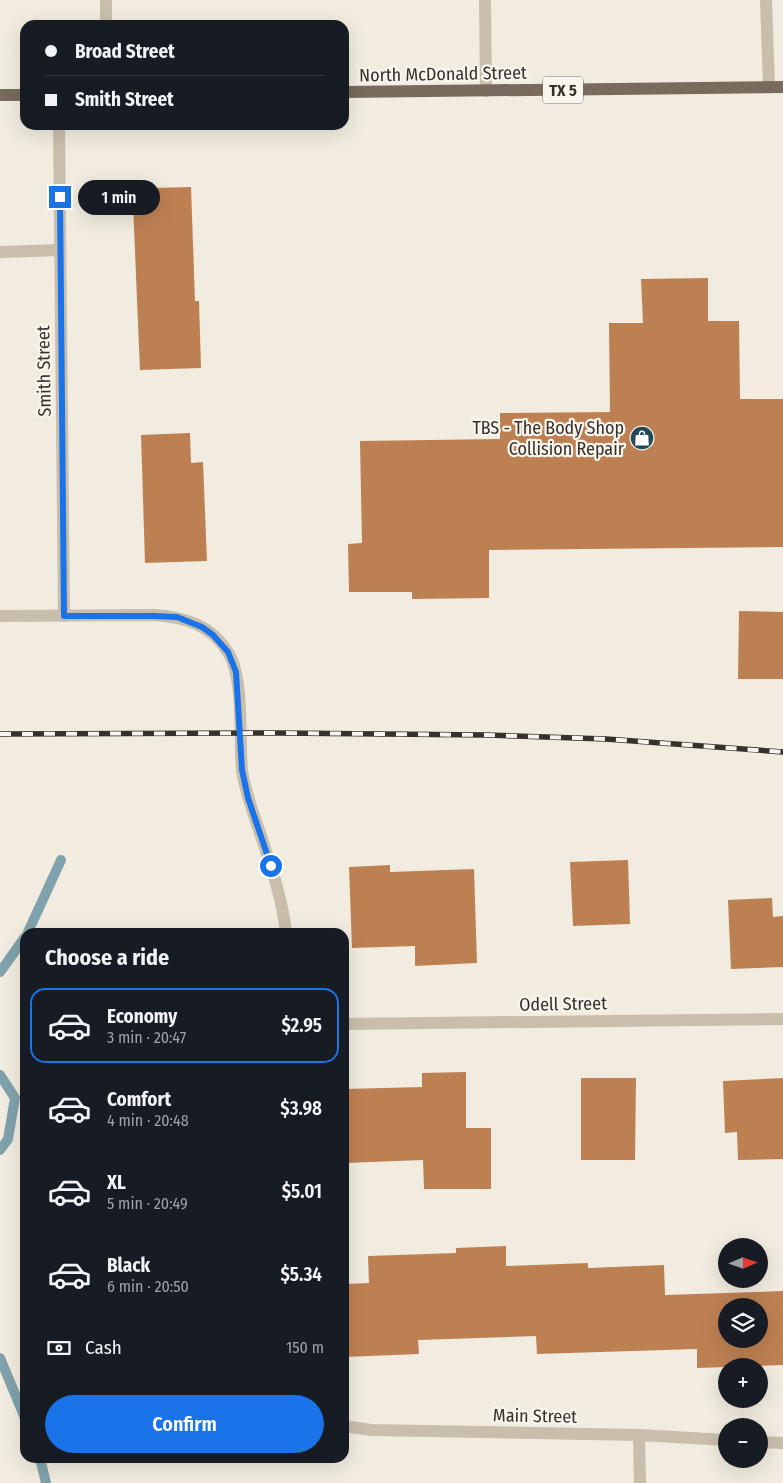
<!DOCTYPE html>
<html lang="en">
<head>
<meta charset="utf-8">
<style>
  :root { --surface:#171b24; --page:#242831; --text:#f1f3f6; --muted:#9ea1a6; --line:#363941; --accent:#1a73e8 }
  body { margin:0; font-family:"Fira Sans Condensed",sans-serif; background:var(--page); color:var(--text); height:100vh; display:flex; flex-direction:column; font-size:19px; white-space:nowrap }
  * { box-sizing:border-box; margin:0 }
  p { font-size:16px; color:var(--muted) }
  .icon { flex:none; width:28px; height:28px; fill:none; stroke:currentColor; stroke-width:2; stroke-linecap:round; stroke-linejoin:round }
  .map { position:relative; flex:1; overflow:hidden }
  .drawer { position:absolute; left:20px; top:928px; width:329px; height:535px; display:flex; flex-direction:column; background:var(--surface); border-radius:15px; box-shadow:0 5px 20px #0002 }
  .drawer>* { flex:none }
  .guide { position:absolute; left:20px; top:20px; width:329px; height:110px; border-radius:15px; box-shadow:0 5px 20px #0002; display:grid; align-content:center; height:110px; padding:0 25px; background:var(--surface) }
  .needle { width:32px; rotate:88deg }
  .tools { position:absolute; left:718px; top:1238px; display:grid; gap:10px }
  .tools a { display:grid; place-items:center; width:50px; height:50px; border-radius:50%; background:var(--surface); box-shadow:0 5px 20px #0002; font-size:25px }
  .end { position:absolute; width:22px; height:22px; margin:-11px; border:6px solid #1a73e8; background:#fff; box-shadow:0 0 0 2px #fff }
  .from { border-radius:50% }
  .bubble { position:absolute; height:35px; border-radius:18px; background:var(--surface); box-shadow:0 5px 20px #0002; font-size:16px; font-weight:600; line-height:35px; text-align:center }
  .guide b { display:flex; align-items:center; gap:18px; height:48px; font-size:19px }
  .guide b+b { border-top:1px solid var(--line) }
  .guide i { width:12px; height:12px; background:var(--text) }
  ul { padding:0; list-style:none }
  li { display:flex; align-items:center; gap:15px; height:75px; margin:0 10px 8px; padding:0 15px; border:2px solid transparent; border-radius:15px }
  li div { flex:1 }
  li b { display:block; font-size:19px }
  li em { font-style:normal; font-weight:600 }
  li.current { border-color:var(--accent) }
  li>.icon { width:45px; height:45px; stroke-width:1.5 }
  h2 { padding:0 25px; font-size:22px; line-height:60px }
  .pay { display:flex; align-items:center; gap:12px; height:55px; padding:0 25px; font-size:19px }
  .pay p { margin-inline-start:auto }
  .primary-button { display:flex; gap:10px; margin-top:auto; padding:10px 25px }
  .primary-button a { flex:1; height:58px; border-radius:30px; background:var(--accent); color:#fff; font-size:20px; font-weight:600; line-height:58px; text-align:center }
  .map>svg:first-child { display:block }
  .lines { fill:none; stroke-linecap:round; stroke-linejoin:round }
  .stream { stroke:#80a2ac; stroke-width:10 }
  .building { fill:#bd8052; fill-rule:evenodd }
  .service { stroke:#c9beac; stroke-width:12 }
  .minor { stroke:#c9beac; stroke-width:12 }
  .primary { stroke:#786b5d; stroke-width:12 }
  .rail-casing { stroke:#37312a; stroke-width:5.5 }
  .rail { stroke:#f9f5ec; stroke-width:4; stroke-dasharray:11; stroke-linecap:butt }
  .route { stroke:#1a73e8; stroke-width:6 }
  .labels { text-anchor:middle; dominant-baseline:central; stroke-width:4.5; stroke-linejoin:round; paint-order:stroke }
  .shield { fill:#f9f5ec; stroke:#716c64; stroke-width:1 }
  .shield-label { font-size:16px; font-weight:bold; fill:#37312a }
  .street-label { font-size:18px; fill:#37312a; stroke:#f9f5ec }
  .poi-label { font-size:18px; fill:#37312a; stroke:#f9f5ec; text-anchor:end }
</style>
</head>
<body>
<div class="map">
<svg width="783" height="1483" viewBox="0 0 783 1483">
  <rect width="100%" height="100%" fill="#f1ecdf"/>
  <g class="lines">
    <g class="stream">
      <path d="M28 932 61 860"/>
      <path d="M0 972 25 937"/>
      <path d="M0 1075 15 1098 8 1139 0 1150"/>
      <path d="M0 1358 25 1418"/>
      <path d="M40 1458 46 1483"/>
    </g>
  </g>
  <g class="building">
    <path d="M191 187 195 301H199L201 368 140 370 133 204H152L151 188Z"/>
    <path d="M708 278V321H739L740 399H783V547L489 550V598L412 599V592H349L348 544 362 543 360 441 500 439V413L610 412 609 323H643L641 279Z"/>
    <path d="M190 433 191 463 203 462 207 561 145 563 141 435Z"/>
    <path d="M739 611 783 612V679H738Z"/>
    <path d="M628 860 630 924 573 926 570 862Z"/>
    <path d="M390 865V872L474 869 477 963 415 966V946L352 948 349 867Z"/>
    <path d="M772 898 773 917 783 916V967L731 969 728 900Z"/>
    <path d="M466 1072V1128H491V1189H424L423 1160 345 1163 344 1089 422 1087V1073Z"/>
    <path d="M581 1078H636L635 1160H581Z"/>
    <path d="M783 1078V1159L738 1160 737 1132 725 1133 723 1081Z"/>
    <path d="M506 1246V1266L588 1263V1268L664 1265 665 1295 783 1291V1365L697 1368V1349L537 1354 536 1336 418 1340 419 1354 344 1357V1284L369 1283 368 1256 456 1253V1248ZM726 1306H759V1339H726Z"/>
  </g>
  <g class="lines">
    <g class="service">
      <path d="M485 0 486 91"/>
      <path d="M766 0 769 87"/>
    </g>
    <g class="minor">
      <path d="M106 25V0"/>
      <path d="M59 125 64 616"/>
      <path d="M0 252 60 250"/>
      <path d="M0 616 154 615C185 617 212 625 229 654 244 679 239 739 242 770 245 792 253 812 260 833 271 866 282 898 286 932"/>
      <path d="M344 1024 783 1019"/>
      <path d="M344 1426 371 1430 639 1435 726 1440"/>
      <path d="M639 1435 640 1483"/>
      <path d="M759 1442 783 1443"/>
    </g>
    <g class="primary">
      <path d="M344 92 783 87"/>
      <path d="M0 95H25"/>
    </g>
    <g class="rail-casing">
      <path id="rail" d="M0 734 278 733 486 735 606 739 783 752"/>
    </g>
    <use href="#rail" class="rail"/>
  </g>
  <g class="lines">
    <path class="route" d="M60 197 64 616H154L177 617 202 627 213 635 228 652 236 672 242 770 248 798 271 866"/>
  </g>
  <defs>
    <g id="shop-disc" transform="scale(1.25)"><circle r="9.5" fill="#234956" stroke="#f9f5ec"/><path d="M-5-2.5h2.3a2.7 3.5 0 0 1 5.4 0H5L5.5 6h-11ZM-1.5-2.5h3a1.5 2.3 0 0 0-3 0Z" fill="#fff"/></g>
  </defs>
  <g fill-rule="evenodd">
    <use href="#shop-disc" x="642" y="438"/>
  </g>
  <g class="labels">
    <rect class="shield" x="543" y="76.5" width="40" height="27" rx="4"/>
    <g class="shield-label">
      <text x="563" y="90">TX 5</text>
    </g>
    <g class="street-label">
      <text transform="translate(443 74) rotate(-1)">North McDonald Street</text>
      <text transform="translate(44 371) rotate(-91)">Smith Street</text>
      <text transform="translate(563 1004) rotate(-1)">Odell Street</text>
      <text transform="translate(535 1416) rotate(1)">Main Street</text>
    </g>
    <g class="poi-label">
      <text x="624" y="428">TBS - The Body Shop<tspan x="624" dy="21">Collision Repair</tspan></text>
    </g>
  </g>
</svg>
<div class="tools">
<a><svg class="needle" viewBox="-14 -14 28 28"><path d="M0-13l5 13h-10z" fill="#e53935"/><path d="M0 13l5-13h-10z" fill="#9ea1a6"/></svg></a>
<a><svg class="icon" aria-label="layers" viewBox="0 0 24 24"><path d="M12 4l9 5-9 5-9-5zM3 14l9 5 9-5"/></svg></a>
<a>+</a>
<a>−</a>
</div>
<i class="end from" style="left:271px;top:866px"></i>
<i class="end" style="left:60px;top:197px"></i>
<div class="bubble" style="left:78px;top:180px;width:82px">1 min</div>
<div class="guide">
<b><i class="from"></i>Broad Street</b>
<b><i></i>Smith Street</b>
</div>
<section class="drawer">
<h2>Choose a ride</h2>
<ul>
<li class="current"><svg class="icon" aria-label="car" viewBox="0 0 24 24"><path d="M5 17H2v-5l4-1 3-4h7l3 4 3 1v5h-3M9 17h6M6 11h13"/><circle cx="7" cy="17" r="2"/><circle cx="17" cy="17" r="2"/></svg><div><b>Economy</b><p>3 min · 20:47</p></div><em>$2.95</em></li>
<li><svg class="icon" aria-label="car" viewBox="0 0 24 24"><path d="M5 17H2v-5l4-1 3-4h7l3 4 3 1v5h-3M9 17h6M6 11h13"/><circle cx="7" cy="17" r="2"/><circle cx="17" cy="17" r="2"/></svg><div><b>Comfort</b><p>4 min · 20:48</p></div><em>$3.98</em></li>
<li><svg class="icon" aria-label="car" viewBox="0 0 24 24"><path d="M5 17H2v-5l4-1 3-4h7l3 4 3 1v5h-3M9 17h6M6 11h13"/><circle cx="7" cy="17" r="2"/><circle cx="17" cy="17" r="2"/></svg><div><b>XL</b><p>5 min · 20:49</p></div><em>$5.01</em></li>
<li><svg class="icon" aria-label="car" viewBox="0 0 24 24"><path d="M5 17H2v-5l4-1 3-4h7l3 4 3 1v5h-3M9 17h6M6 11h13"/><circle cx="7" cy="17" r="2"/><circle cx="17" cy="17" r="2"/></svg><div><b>Black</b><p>6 min · 20:50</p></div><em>$5.34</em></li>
</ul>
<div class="pay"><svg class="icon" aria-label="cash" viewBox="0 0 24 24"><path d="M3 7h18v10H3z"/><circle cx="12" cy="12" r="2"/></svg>Cash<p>150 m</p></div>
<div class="primary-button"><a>Confirm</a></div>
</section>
</div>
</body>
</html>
